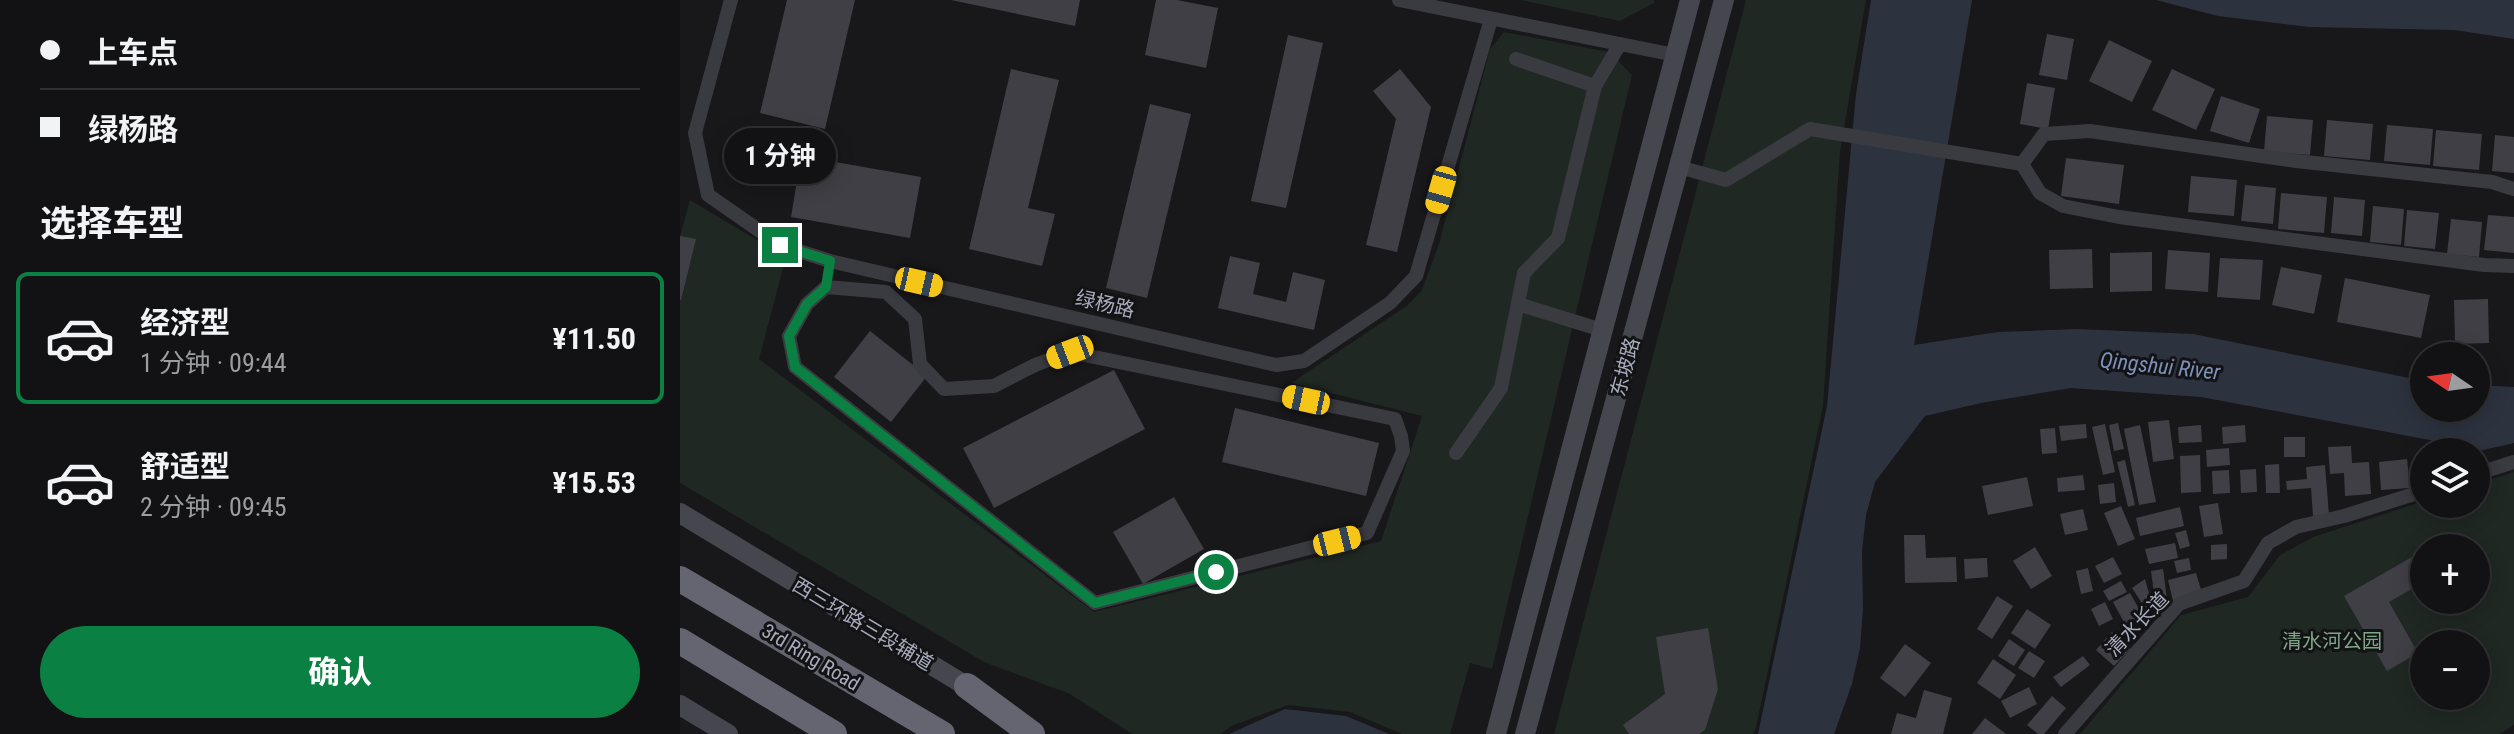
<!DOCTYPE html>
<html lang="zh">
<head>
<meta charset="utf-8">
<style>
  :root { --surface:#121114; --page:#1f1f22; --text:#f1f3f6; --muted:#9c9da0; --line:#313134; --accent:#0b8043 }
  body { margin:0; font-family:"Roboto Condensed","Noto Sans SC",sans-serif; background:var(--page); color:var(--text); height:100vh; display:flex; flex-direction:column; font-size:30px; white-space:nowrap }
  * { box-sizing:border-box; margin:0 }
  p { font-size:26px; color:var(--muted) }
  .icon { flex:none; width:44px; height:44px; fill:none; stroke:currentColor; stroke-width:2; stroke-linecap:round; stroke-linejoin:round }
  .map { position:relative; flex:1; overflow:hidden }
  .panel { display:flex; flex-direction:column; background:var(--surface); width:680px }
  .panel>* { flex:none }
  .banner { display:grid; align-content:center; height:176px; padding:0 40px; background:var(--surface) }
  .needle { width:52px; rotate:283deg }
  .tools { position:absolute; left:1730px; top:342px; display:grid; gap:16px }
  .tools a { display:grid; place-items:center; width:80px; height:80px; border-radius:50%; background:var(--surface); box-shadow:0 4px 20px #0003,0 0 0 2px var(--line); font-size:40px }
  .end { position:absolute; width:36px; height:36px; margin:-18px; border:10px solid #0b8043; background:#fff; box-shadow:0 0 0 4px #fff }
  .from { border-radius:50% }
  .bubble { position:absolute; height:56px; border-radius:28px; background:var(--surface); box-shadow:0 4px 20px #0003,0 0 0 2px var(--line); font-size:26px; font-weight:700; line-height:56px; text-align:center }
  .car { position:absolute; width:24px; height:48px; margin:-24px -12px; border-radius:10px; box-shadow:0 0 6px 2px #0007; background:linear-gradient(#f5c518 24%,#345 0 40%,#f5c518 0 76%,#345 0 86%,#f5c518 0) }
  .banner b { display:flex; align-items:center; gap:28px; height:76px; font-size:30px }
  .banner b+b { border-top:2px solid var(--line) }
  .banner i { width:20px; height:20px; background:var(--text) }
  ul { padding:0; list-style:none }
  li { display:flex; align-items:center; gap:24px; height:132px; margin:0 16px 12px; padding:0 24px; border:4px solid transparent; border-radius:12px }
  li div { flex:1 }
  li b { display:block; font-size:30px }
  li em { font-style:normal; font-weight:700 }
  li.selected { border-color:var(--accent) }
  li>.icon { width:72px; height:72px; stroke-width:1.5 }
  h2 { padding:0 40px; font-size:36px; line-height:96px }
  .button { display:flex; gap:16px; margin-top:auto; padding:16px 40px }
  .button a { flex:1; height:92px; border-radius:48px; background:var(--accent); color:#fff; font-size:32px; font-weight:700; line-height:92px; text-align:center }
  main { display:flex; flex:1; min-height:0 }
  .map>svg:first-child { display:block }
  .green { fill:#1f2822; fill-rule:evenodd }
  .water { fill:#2c333f }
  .building { fill:#3f3f45 }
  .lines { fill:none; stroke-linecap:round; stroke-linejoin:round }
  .street { stroke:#3a3a41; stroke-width:14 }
  .secondary { stroke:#46464f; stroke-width:20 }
  .highway { stroke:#646570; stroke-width:26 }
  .route { stroke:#0b8043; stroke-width:10 }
  .labels { text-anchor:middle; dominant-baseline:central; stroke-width:6; stroke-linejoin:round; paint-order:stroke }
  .street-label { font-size:20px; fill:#a8abbb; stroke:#131215 }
  .park-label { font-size:20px; fill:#7ea788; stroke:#131215 }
  .water-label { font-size:22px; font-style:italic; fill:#7d91b8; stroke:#131215 }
</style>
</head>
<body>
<main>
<section class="panel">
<div class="banner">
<b><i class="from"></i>上车点</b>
<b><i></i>绿杨路</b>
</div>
<h2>选择车型</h2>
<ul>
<li class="selected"><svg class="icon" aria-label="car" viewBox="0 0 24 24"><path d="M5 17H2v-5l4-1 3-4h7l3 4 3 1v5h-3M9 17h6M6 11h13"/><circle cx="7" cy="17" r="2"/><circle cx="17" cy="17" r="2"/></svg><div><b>经济型</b><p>1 分钟 · 09:44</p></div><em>¥11.50</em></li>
<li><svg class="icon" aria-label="car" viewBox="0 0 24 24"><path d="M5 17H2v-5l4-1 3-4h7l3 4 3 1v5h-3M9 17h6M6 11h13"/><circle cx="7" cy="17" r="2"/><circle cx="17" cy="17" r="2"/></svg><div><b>舒适型</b><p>2 分钟 · 09:45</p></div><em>¥15.53</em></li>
</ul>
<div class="button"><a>确认</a></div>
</section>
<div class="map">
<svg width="1834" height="734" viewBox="0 0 1834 734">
  <rect width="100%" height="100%" fill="#18171a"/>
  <g class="green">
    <path d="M841 0H974V3L940 21Z"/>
    <path d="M1066 0H1186L1160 152 1143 406 1076 728 1073 734H874Z"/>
    <path d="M824 32 929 52 952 75 812 669 790 663 770 734H722L670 712 608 705 551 726 541 734H452L390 694 304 662 0 483V236L10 200 106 257 79 359 414 612 701 541 742 416 611 383 728 305 742 290 759 244 810 49Z"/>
    <path d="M1834 472V725L1820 734H1400L1501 615 1568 597 1600 555 1633 537 1744 501V504H1796V484ZM1744 548H1796V600H1744ZM1744 644H1796V696H1744Z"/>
  </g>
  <g class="water">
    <path d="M1191 0H1292L1234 345 1318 332 1397 329 1513 334 1744 381V408H1796V385L1834 387V443L1803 450 1521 397 1391 388 1301 403 1245 416 1195 482 1186 515 1182 551 1183 609 1180 648 1172 684 1154 734H1078L1147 406 1176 94Z"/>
    <path d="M1476 0H1834V39L1774 30 1629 27 1538 16Z"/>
    <path d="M605 709 666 716 709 734H549Z"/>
  </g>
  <g class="building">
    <path d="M107 0H175L145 129 80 113Z"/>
    <path d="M271 0H400L395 26Z"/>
    <path d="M476 0H497L538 8 526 68 465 55Z"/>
    <path d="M1367 34 1394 39 1387 80 1359 75Z"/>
    <path d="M608 35 643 43 606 208 571 201Z"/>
    <path d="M1429 40 1472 61 1452 102 1409 81Z"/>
    <path d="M331 69 379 80 348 208 375 214 362 266 289 249Z"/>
    <path d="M720 69 751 107 717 252 686 245 716 119 693 91Z"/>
    <path d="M1492 69 1535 89 1516 130 1472 110Z"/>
    <path d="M1347 83 1375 88 1368 129 1340 124Z"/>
    <path d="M1541 96 1580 109 1569 143 1530 131Z"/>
    <path d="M470 104 511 114 467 298 426 288Z"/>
    <path d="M1587 116 1633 120 1630 155 1584 151Z"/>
    <path d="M1647 120 1693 124 1690 160 1644 156Z"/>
    <path d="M1707 125 1753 129 1750 165 1704 161Z"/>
    <path d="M1756 130 1802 134 1799 170 1753 166Z"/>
    <path d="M1815 135 1834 137V173L1812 171Z"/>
    <path d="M121 156 241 177 230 238 111 217Z"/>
    <path d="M1386 158 1444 165 1439 204 1381 196Z"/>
    <path d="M1511 176 1557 180 1554 216 1508 212Z"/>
    <path d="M1565 185 1596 188 1593 224 1561 221Z"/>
    <path d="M1601 193 1647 197 1644 233 1598 229Z"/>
    <path d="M1654 197 1685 200 1682 236 1651 233Z"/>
    <path d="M1693 206 1724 209 1721 245 1690 242Z"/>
    <path d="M1727 210 1759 213 1755 249 1724 246Z"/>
    <path d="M1808 215 1834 217V253L1804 250Z"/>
    <path d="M1771 219 1802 222 1799 257 1767 254Z"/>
    <path d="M0 236 16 239 1 300H0Z"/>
    <path d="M1412 249 1413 288 1370 289 1369 250Z"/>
    <path d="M1488 250 1530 253 1528 292 1485 289Z"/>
    <path d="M1472 252V291L1430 292V253Z"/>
    <path d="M550 256 580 263 573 294 606 302 613 272 645 280 634 330 538 308Z"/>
    <path d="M1540 258 1583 260 1580 300 1537 297Z"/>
    <path d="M1601 267 1642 275 1634 314 1592 305Z"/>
    <path d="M1665 278 1750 295 1741 338 1657 322Z"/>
    <path d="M1808 299 1809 343 1775 344 1774 300Z"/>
    <path d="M190 331 247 376 211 422 154 377Z"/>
    <path d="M434 370 465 429 314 508 283 448Z"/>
    <path d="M555 408 699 443 686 496 542 462Z"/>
    <path d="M1489 420 1494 459 1473 462 1468 422Z"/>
    <path d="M1438 423 1444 449 1434 451 1429 425Z"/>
    <path d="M1406 424 1407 438 1381 441 1379 426Z"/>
    <path d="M1425 424 1435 472 1423 475 1412 427Z"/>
    <path d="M1460 425 1476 502 1459 505 1444 429Z"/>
    <path d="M1521 425 1522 442 1499 443 1498 427Z"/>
    <path d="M1565 425 1566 442 1543 444 1542 427Z"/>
    <path d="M1375 428 1377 453 1362 454 1360 429Z"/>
    <rect x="1604" y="437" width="21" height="20"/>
    <path d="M1671 446 1672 463 1689 462 1691 494 1665 496 1664 473 1650 474 1648 447Z"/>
    <path d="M1549 448 1550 465 1527 467 1526 450Z"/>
    <path d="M1520 455 1521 492 1501 493 1500 456Z"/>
    <path d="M1727 459 1730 488 1701 490 1699 462Z"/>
    <path d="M1445 460 1455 505 1448 507 1437 462Z"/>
    <path d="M1599 464 1600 493H1586L1585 465Z"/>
    <path d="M1645 465 1649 515 1633 516 1631 488 1607 490 1606 481 1627 479 1626 467Z"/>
    <path d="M1576 469 1577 492 1561 493 1560 470Z"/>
    <path d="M1549 470 1550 493 1533 494 1532 471Z"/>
    <path d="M1403 475 1405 490 1378 492 1377 478Z"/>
    <path d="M1347 477 1353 506 1308 515 1302 486Z"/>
    <path d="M1434 483 1436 502 1420 504 1418 485Z"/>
    <path d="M494 497 524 549 463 584 433 532Z"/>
    <path d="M1538 503 1543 534 1524 537 1519 506Z"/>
    <path d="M1441 506 1455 539 1438 546 1424 513Z"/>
    <path d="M1500 507 1504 526 1460 536 1456 518Z"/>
    <path d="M1403 509 1408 530 1385 535 1380 514Z"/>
    <path d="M1506 530 1510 546 1500 549 1495 533Z"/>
    <path d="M1224 535H1245L1246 558 1276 557 1277 582 1225 583Z"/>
    <path d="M1495 543 1498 558 1469 564 1465 549Z"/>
    <path d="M1547 544V559L1531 560V545Z"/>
    <path d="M1355 547 1372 576 1351 589 1333 561Z"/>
    <path d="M1744 550V582L1709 602 1738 653 1707 671 1664 596Z"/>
    <path d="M1433 557 1442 574 1424 583 1415 566Z"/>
    <path d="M1307 558 1308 577 1285 579 1284 559Z"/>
    <path d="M1509 558 1511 570 1497 573 1494 561Z"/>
    <path d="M1408 568 1413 591 1401 594 1396 571Z"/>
    <path d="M1483 569 1487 599 1475 601 1471 571Z"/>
    <path d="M1516 573 1522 593 1493 601 1488 580Z"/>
    <path d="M1465 579 1472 604 1465 608 1452 588Z"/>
    <path d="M1441 581 1447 592 1429 601 1423 591Z"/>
    <path d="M1450 593 1463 616 1446 626 1433 602Z"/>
    <path d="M1317 596 1333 606 1312 639 1297 629Z"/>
    <path d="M1425 602 1433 619 1419 626 1411 609Z"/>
    <path d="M1347 609 1371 625 1355 649 1331 633Z"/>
    <path d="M1028 628 1038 689 1025 730 1019 734H949L943 725 985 694 976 637Z"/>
    <path d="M1432 632 1450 649 1434 666 1416 650Z"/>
    <path d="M1329 639 1345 650 1334 666 1318 656Z"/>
    <path d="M1225 644 1251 663 1225 697 1200 678Z"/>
    <path d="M1349 651 1365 661 1354 678 1338 668Z"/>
    <path d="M1403 656 1410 665 1381 687 1373 677Z"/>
    <path d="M1313 659 1336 675 1320 699 1297 683Z"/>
    <path d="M1349 687 1357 704 1330 718 1321 701Z"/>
    <path d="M1244 690 1272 698 1263 734H1211L1217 713 1236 718Z"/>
    <path d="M1372 696 1386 708 1364 734H1358L1347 725Z"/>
    <path d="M1305 718 1326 734H1292Z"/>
  </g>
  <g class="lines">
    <g class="street">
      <path d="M51 0 15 133 28 195 100 245 150 261 596 365 624 361 710 303 736 276 811 19"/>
      <path d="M719 0 995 55"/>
      <path d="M836 59 915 86"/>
      <path d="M1342 164 1364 134 1410 131 1616 161 1812 182 1834 189"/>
      <path d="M999 167 1046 180 1130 129 1342 164 1360 193 1383 206 1439 217 1804 265 1834 266"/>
      <path d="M146 287 206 292 235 319 240 364 264 389 314 386 355 365 390 352 715 419 721 436 723 451 687 533 415 603 115 367 109 336 127 304Z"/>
      <path d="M838 304 922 330"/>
      <path d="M776 453 821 388 844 273 878 238 915 86 940 44"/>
      <path d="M1796 474 1834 462"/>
      <path d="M1385 734 1499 604 1564 581 1588 543 1616 527 1664 516 1744 491"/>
    </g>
    <g class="secondary">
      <path d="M0 513 298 693"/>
      <path d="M0 705 48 734"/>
      <path d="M816 734 1010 0"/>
      <path d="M845 734 1044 0"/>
    </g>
    <g class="highway">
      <path d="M0 579 262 734"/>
      <path d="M0 641 154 734"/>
      <path d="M287 686 352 734"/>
    </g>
  </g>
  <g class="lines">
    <path class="route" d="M100 245 150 261 146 287 127 304 109 336 115 367 415 603 536 572"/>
  </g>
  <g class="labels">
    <g class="street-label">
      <text transform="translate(425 304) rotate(13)">绿杨路</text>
      <text transform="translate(945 367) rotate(-75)">东坡路</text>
      <text transform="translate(183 624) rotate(31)">西三环路三段辅道</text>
      <text transform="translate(1457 624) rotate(-46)">清水长道</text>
      <text transform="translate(131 657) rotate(31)">3rd Ring Road</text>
    </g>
    <g class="park-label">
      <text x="1652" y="641">清水河公园</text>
    </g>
    <g class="water-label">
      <text transform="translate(1480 366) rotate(6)">Qingshui River</text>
    </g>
  </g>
</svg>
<div class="tools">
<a><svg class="needle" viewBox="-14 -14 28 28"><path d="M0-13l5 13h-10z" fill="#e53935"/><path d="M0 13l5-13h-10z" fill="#9c9da0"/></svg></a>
<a><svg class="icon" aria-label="layers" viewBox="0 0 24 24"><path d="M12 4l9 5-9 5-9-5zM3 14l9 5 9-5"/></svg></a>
<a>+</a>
<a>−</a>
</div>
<i class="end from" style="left:536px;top:572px"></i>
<i class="end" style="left:100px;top:245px"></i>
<div class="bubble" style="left:44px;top:128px;width:112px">1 分钟</div>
<i class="car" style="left:761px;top:190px;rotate:196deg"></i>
<i class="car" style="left:239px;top:282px;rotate:103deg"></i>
<i class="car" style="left:390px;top:352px;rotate:249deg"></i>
<i class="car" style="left:626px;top:400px;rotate:282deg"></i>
<i class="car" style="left:657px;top:541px;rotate:76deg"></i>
</div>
</main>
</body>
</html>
